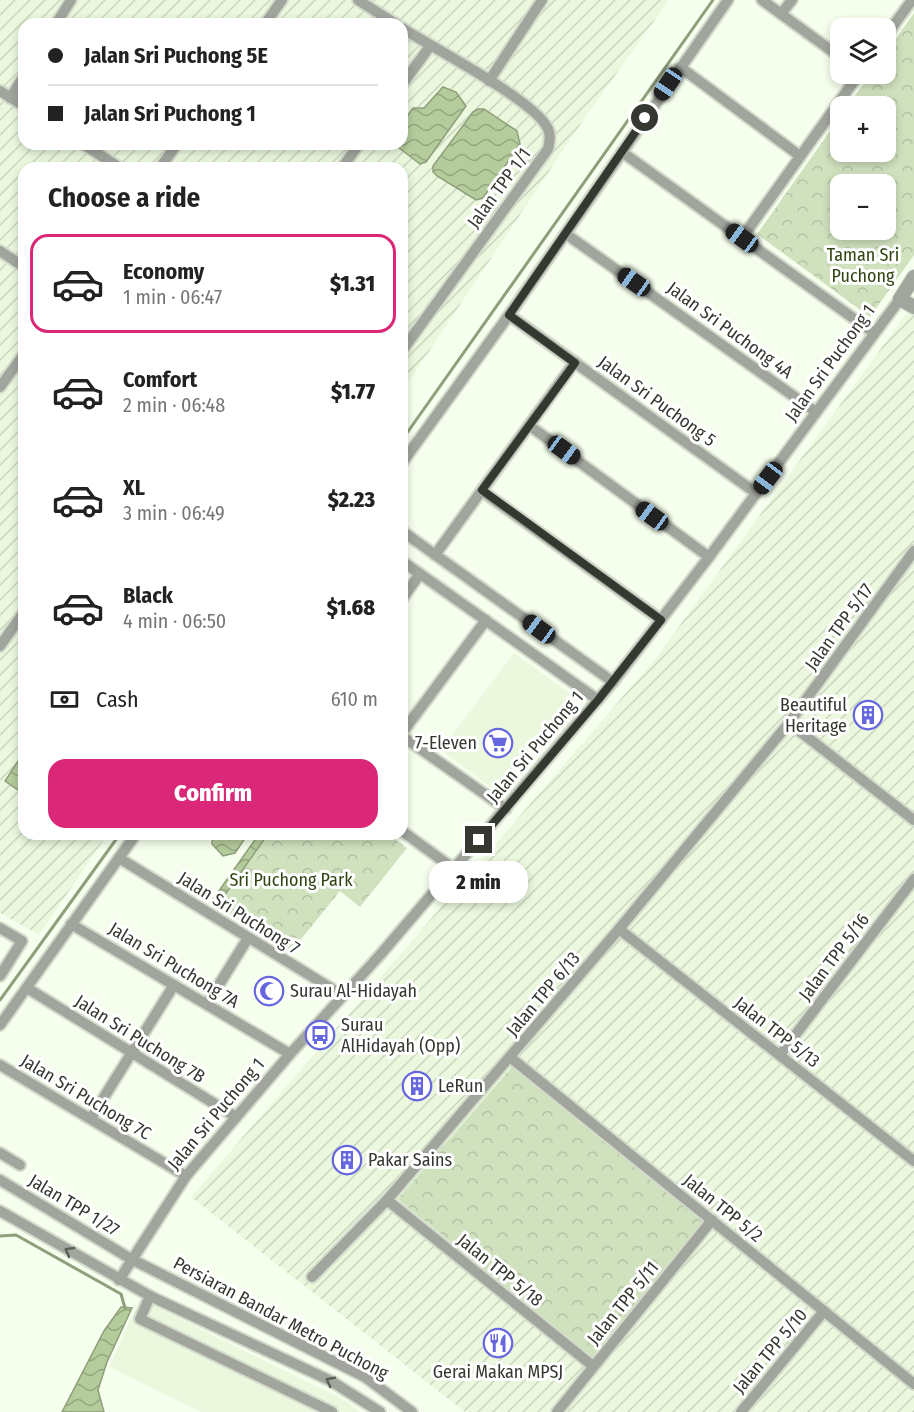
<!DOCTYPE html>
<html lang="en">
<head>
<meta charset="utf-8">
<style>
  :root { --surface:#fff; --page:#f2f2f2; --text:#222; --muted:#767676; --line:#e0e0e0; --accent:#db2777 }
  body { margin:0; font-family:"Fira Sans Condensed",sans-serif; background:var(--page); color:var(--text); height:100vh; display:flex; flex-direction:column; font-size:22px; white-space:nowrap }
  * { box-sizing:border-box; margin:0 }
  p { font-size:20px; color:var(--muted) }
  .icon { flex:none; width:33px; height:33px; fill:none; stroke:currentColor; stroke-width:2; stroke-linecap:round; stroke-linejoin:round }
  .map { position:relative; flex:1; overflow:hidden }
  .side { position:absolute; left:18px; top:162px; width:390px; height:678px; display:flex; flex-direction:column; background:var(--surface); border-radius:18px; box-shadow:0 3px 9px #0003 }
  .side>* { flex:none }
  .guide { position:absolute; left:18px; top:18px; width:390px; height:132px; border-radius:18px; box-shadow:0 3px 9px #0003; display:grid; align-content:center; height:132px; padding:0 30px; background:var(--surface) }
  .tools { position:absolute; left:830px; top:18px; display:grid; gap:12px }
  .tools a { display:grid; place-items:center; width:66px; height:66px; border-radius:12px; background:var(--surface); box-shadow:0 3px 9px #0003; font-size:30px }
  .end { position:absolute; width:27px; height:27px; margin:-14px; border:8px solid #343831; background:#fff; box-shadow:0 0 0 3px #fff }
  .from { border-radius:50% }
  .bubble { position:absolute; height:42px; border-radius:18px; background:var(--surface); box-shadow:0 3px 9px #0003; font-size:20px; font-weight:800; line-height:42px; text-align:center }
  .car { position:absolute; width:18px; height:36px; margin:-18px -9px; border-radius:8px; box-shadow:0 0 4px 2px #0007; background:linear-gradient(#222 24%,#8ab4d8 0 40%,#222 0 76%,#8ab4d8 0 86%,#222 0) }
  .guide b { display:flex; align-items:center; gap:21px; height:57px; font-size:22px }
  .guide b+b { border-top:2px solid var(--line) }
  .guide i { width:15px; height:15px; background:var(--text) }
  ul { padding:0; list-style:none }
  li { display:flex; align-items:center; gap:18px; height:99px; margin:0 12px 9px; padding:0 18px; border:3px solid transparent; border-radius:18px }
  li div { flex:1 }
  li b { display:block; font-size:22px }
  li em { font-style:normal; font-weight:800 }
  li.on { border-color:var(--accent) }
  li>.icon { width:54px; height:54px; stroke-width:1.5 }
  h2 { padding:0 30px; font-size:27px; line-height:72px }
  .pay { display:flex; align-items:center; gap:15px; height:66px; padding:0 30px; font-size:22px }
  .pay p { margin-inline-start:auto }
  .action { display:flex; gap:12px; margin-top:auto; padding:12px 30px }
  .action a { flex:1; height:69px; border-radius:18px; background:var(--accent); color:#fff; font-size:24px; font-weight:800; line-height:69px; text-align:center }
  .map>svg:first-child { display:block }
  .built { fill:#ebf8de }
  .industrial { fill:url(#industrial-furrows); fill-rule:evenodd }
  .park { fill:url(#park-crowns); fill-rule:evenodd }
  .water { fill:url(#water-waves); stroke:#8e9f7b; stroke-width:1.5 }
  .lines { fill:none; stroke-linecap:round; stroke-linejoin:round }
  .stream { stroke:#8e9f7b; stroke-width:3 }
  .minor-casing { stroke:#d3dbcb; stroke-width:14 }
  .tertiary-casing { stroke:#d3dbcb; stroke-width:16 }
  .minor { stroke:#a1a59d; stroke-width:10 }
  .tertiary { stroke:#a1a59d; stroke-width:14 }
  .oneway { stroke:#5a5e57 }
  .route { stroke:#343831; stroke-width:8 }
  .labels { text-anchor:middle; dominant-baseline:central; stroke-width:6; stroke-linejoin:round; paint-order:stroke }
  .street-label { font-size:18px; fill:#343831; stroke:#fff }
  .park-label { font-size:18px; fill:#304512; stroke:#fff }
  .poi-label { font-size:18px; fill:#343831; stroke:#fff; text-anchor:start }
</style>
</head>
<body>
<div class="map">
<svg width="914" height="1412" viewBox="0 0 914 1412">
  <defs>
    <pattern id="industrial-furrows" width="10" height="10" patternUnits="userSpaceOnUse" patternTransform="scale(1.5)"><rect width="10" height="10" fill="#ebf8de"/><path d="M-1 1l2-2M0 10L10 0M9 11l2-2" fill="none" stroke="#cad5bf"/></pattern>
    <pattern id="park-crowns" width="20" height="18" patternUnits="userSpaceOnUse" patternTransform="scale(1.5)"><rect width="20" height="18" fill="#d0e1be"/><path d="M2 6a3 3 0 1 1 6 0M12 15a3 3 0 1 1 6 0" fill="none" stroke="#b3c2a4"/></pattern>
    <pattern id="water-waves" width="16" height="10" patternUnits="userSpaceOnUse" patternTransform="scale(1.5)"><rect width="16" height="10" fill="#b4cb9b"/><path d="M0 5q4-4 8 0t8 0" fill="none" stroke="#93a67f"/></pattern>
  </defs>
  <rect width="100%" height="100%" fill="#f6ffed"/>
  <g class="built">
    <path d="M514 653 576 698 497 792 441 750Z"/>
    <path d="M140 1299 346 1401 360 1412H201L109 1367Z"/>
  </g>
  <g class="industrial">
    <path d="M0 0H669L584 119 402 392V168H24V834H108L39 935 0 913ZM24 24H402V144H24Z"/>
    <path d="M914 303V1412H465L191 1197 656 658Z"/>
  </g>
  <g class="park">
    <path d="M914 13V255L870 317 757 234 840 117V152H885V106H847L871 74H885V54ZM840 184H885V230H840Z"/>
    <path d="M268 834H388L407 848 360 907 340 891 290 953 217 906Z"/>
    <path d="M512 1067 703 1222 592 1357 398 1199Z"/>
  </g>
  <g class="water">
    <path d="M443 87 456 92 466 106 426 162 420 164 394 144H402V123L413 108H424Z"/>
    <path d="M478 109H484L517 131 520 144 483 198 476 200 437 176 433 172V166L473 112Z"/>
    <path d="M24 752V794L5 781Z"/>
    <path d="M213 834H248L235 853 223 856 212 844Z"/>
    <path d="M259 834H268L217 906 211 902Z"/>
    <path d="M121 1307 132 1308 107 1362 98 1390 104 1412H62L104 1331Z"/>
  </g>
  <g class="lines">
    <g class="stream">
      <path d="M402 440 713 0"/>
      <path d="M0 1000 120 834"/>
      <path d="M0 1236 16 1235 121 1294 125 1308"/>
    </g>
    <g class="minor-casing">
      <g id="minor">
        <path d="M358 0 396 24"/>
        <path d="M762 0 840 57"/>
        <path d="M781 14 792 0"/>
        <path d="M56 24 71 0"/>
        <path d="M265 24 282 0"/>
        <path d="M402 28C433 48 532 99 547 127 551 134 550 140 548 149L402 351"/>
        <path d="M885 37 912 0"/>
        <path d="M680 67 800 156"/>
        <path d="M489 81 542 0"/>
        <path d="M402 85 430 46"/>
        <path d="M0 91 24 106"/>
        <path d="M10 98 24 76"/>
        <path d="M83 144 120 168"/>
        <path d="M622 152 874 333"/>
        <path d="M160 168 177 144"/>
        <path d="M342 168 359 144"/>
        <path d="M566 234 816 412"/>
        <path d="M742 238 859 74"/>
        <path d="M0 251 24 267"/>
        <path d="M509 315 756 493"/>
        <path d="M0 387 24 354"/>
        <path d="M530 426 709 557"/>
        <path d="M402 463 509 315 728 0"/>
        <path d="M482 491 661 620"/>
        <path d="M402 531 613 682"/>
        <path d="M435 555 575 362"/>
        <path d="M402 561 598 700"/>
        <path d="M402 599 420 574"/>
        <path d="M0 646 24 612"/>
        <path d="M789 723 914 820"/>
        <path d="M402 733 486 620"/>
        <path d="M402 736 506 809"/>
        <path d="M402 831 454 869"/>
        <path d="M119 858 342 995"/>
        <path d="M71 924 290 1054"/>
        <path d="M0 928 22 941 0 976"/>
        <path d="M619 929 914 1161"/>
        <path d="M27 988 236 1117"/>
        <path d="M207 1004 248 938"/>
        <path d="M0 1025 136 834"/>
        <path d="M780 1055 914 879"/>
        <path d="M511 1058 914 1384"/>
        <path d="M0 1065 186 1176"/>
        <path d="M91 1118 174 985"/>
        <path d="M0 1153 20 1165"/>
        <path d="M0 1180 131 1259 365 1377 412 1412"/>
        <path d="M387 1200 593 1366"/>
        <path d="M0 1211 150 1296 331 1381 380 1412"/>
        <path d="M312 1277 387 1200 619 929 789 723 914 551"/>
        <path d="M119 1280 186 1176 290 1054 380 955 613 682 709 557 900 299"/>
        <path d="M150 1296 140 1319 332 1412"/>
        <path d="M557 1412 712 1220"/>
        <path d="M741 1412 824 1311"/>
      </g>
    </g>
    <g class="tertiary-casing">
      <path id="tertiary" d="M914 277 900 299 914 307"/>
    </g>
    <use href="#minor" class="minor"/>
    <use href="#tertiary" class="tertiary"/>
  </g>
  <defs><path id="oneway-chevron" d="M-2-3.5L2.5 0L-2 3.5" fill="none" stroke-width="1.6" stroke-linecap="round" stroke-linejoin="round" transform="scale(1.5)"/></defs>
  <g class="oneway">
    <use href="#oneway-chevron" transform="translate(69 1251) rotate(-150)"/>
    <use href="#oneway-chevron" transform="translate(330 1381) rotate(-153)"/>
  </g>
  <g class="lines">
    <path class="route" d="M479 840 598 700 661 620 482 490 575 363 509 315 645 118"/>
  </g>
  <defs>
    <g id="building-ring" transform="scale(1.5)"><circle r="9.5" fill="#fff" stroke="#6666df" stroke-width="1.5"/><path d="M-4-6H4V6H1V3H-1V6H-4ZM-2.5-4.3h1.7v1.8h-1.7ZM.8-4.3h1.7v1.8H.8ZM-2.5-1h1.7V.8h-1.7ZM.8-1h1.7V.8H.8Z" fill="#6666df"/></g>
    <g id="supermarket-ring" transform="scale(1.5)"><circle r="9.5" fill="#fff" stroke="#6666df" stroke-width="1.5"/><path d="M-6-5.5h2.5l.6 2H6L4.5 2H-2.5L-4.4-4H-6ZM-1.5 3.2a1.3 1.3 0 1 0 .1 0ZM3 3.2a1.3 1.3 0 1 0 .1 0Z" fill="#6666df"/></g>
    <g id="mosque-ring" transform="scale(1.5)"><circle r="9.5" fill="#fff" stroke="#6666df" stroke-width="1.5"/><path d="M3.5-4.9A6 6 0 1 0 3.5 4.9A5 5 0 1 1 3.5-4.9Z" fill="#6666df"/></g>
    <g id="bus-ring" transform="scale(1.5)"><circle r="9.5" fill="#fff" stroke="#6666df" stroke-width="1.5"/><path d="M-5-6H5V4H4V6H2V4H-2V6H-4V4H-5ZM-3.5-4V0h7V-4ZM-3.5 1.2v1.5H-2V1.2ZM2 1.2v1.5H3.5V1.2Z" fill="#6666df"/></g>
    <g id="restaurant-ring" transform="scale(1.5)"><circle r="9.5" fill="#fff" stroke="#6666df" stroke-width="1.5"/><path d="M-5-6h1v4h1v-4h1v4h1v-4h1v5L-1.5 .5V6h-2V.5L-5-1ZM5-6V6H3V1.5H1.5Q1.5-4 5-6Z" fill="#6666df"/></g>
  </defs>
  <g fill-rule="evenodd">
    <use href="#building-ring" x="868" y="715"/>
    <use href="#supermarket-ring" x="498" y="743"/>
    <use href="#mosque-ring" x="269" y="991"/>
    <use href="#bus-ring" x="320" y="1035"/>
    <use href="#building-ring" x="417" y="1086"/>
    <use href="#building-ring" x="347" y="1160"/>
    <use href="#restaurant-ring" x="498" y="1343"/>
  </g>
  <g class="labels">
    <g class="street-label">
      <text transform="translate(499 188) rotate(-54)">Jalan TPP 1/1</text>
      <text transform="translate(730 330) rotate(36)">Jalan Sri Puchong 4A</text>
      <text transform="translate(830 363) rotate(-54)">Jalan Sri Puchong 1</text>
      <text transform="translate(657 401) rotate(36)">Jalan Sri Puchong 5</text>
      <text transform="translate(839 627) rotate(-54)">Jalan TPP 5/17</text>
      <text transform="translate(535 747) rotate(-50)">Jalan Sri Puchong 1</text>
      <text transform="translate(239 913) rotate(32)">Jalan Sri Puchong 7</text>
      <text transform="translate(834 957) rotate(-53)">Jalan TPP 5/16</text>
      <text transform="translate(174 965) rotate(31)">Jalan Sri Puchong 7A</text>
      <text transform="translate(543 994) rotate(-50)">Jalan TPP 6/13</text>
      <text transform="translate(777 1032) rotate(38)">Jalan TPP 5/13</text>
      <text transform="translate(140 1039) rotate(32)">Jalan Sri Puchong 7B</text>
      <text transform="translate(86 1097) rotate(31)">Jalan Sri Puchong 7C</text>
      <text transform="translate(216 1114) rotate(-50)">Jalan Sri Puchong 1</text>
      <text transform="translate(74 1205) rotate(31)">Jalan TPP 1/27</text>
      <text transform="translate(723 1208) rotate(39)">Jalan TPP 5/2</text>
      <text transform="translate(500 1270) rotate(39)">Jalan TPP 5/18</text>
      <text transform="translate(623 1303) rotate(-51)">Jalan TPP 5/11</text>
      <text transform="translate(281 1318) rotate(28)">Persiaran Bandar Metro Puchong</text>
      <text transform="translate(770 1351) rotate(-50)">Jalan TPP 5/10</text>
    </g>
    <g class="park-label">
      <text x="863" y="255">Taman Sri<tspan x="863" dy="21">Puchong</tspan></text>
      <text x="291" y="880">Sri Puchong Park</text>
    </g>
    <g class="poi-label">
      <text x="847" y="705" text-anchor="end">Beautiful<tspan x="847" dy="21">Heritage</tspan></text>
      <text x="477" y="743" text-anchor="end">7-Eleven</text>
      <text x="290" y="991">Surau Al-Hidayah</text>
      <text x="341" y="1025">Surau<tspan x="341" dy="21">AlHidayah (Opp)</tspan></text>
      <text x="438" y="1086">LeRun</text>
      <text x="368" y="1160">Pakar Sains</text>
      <text x="498" y="1372" text-anchor="middle">Gerai Makan MPSJ</text>
    </g>
  </g>
</svg>
<div class="tools">
<a><svg class="icon" aria-label="layers" viewBox="0 0 24 24"><path d="M12 4l9 5-9 5-9-5zM3 14l9 5 9-5"/></svg></a>
<a>+</a>
<a>−</a>
</div>
<i class="end from" style="left:645px;top:118px"></i>
<i class="end" style="left:479px;top:840px"></i>
<div class="bubble" style="left:429px;top:861px;width:99px">2 min</div>
<i class="car" style="left:668px;top:84px;rotate:214deg"></i>
<i class="car" style="left:742px;top:238px;rotate:306deg"></i>
<i class="car" style="left:634px;top:282px;rotate:305deg"></i>
<i class="car" style="left:564px;top:450px;rotate:126deg"></i>
<i class="car" style="left:768px;top:478px;rotate:217deg"></i>
<i class="car" style="left:652px;top:516px;rotate:306deg"></i>
<i class="car" style="left:539px;top:629px;rotate:306deg"></i>
<div class="guide">
<b><i class="from"></i>Jalan Sri Puchong 5E</b>
<b><i></i>Jalan Sri Puchong 1</b>
</div>
<section class="side">
<h2>Choose a ride</h2>
<ul>
<li class="on"><svg class="icon" aria-label="car" viewBox="0 0 24 24"><path d="M5 17H2v-5l4-1 3-4h7l3 4 3 1v5h-3M9 17h6M6 11h13"/><circle cx="7" cy="17" r="2"/><circle cx="17" cy="17" r="2"/></svg><div><b>Economy</b><p>1 min · 06:47</p></div><em>$1.31</em></li>
<li><svg class="icon" aria-label="car" viewBox="0 0 24 24"><path d="M5 17H2v-5l4-1 3-4h7l3 4 3 1v5h-3M9 17h6M6 11h13"/><circle cx="7" cy="17" r="2"/><circle cx="17" cy="17" r="2"/></svg><div><b>Comfort</b><p>2 min · 06:48</p></div><em>$1.77</em></li>
<li><svg class="icon" aria-label="car" viewBox="0 0 24 24"><path d="M5 17H2v-5l4-1 3-4h7l3 4 3 1v5h-3M9 17h6M6 11h13"/><circle cx="7" cy="17" r="2"/><circle cx="17" cy="17" r="2"/></svg><div><b>XL</b><p>3 min · 06:49</p></div><em>$2.23</em></li>
<li><svg class="icon" aria-label="car" viewBox="0 0 24 24"><path d="M5 17H2v-5l4-1 3-4h7l3 4 3 1v5h-3M9 17h6M6 11h13"/><circle cx="7" cy="17" r="2"/><circle cx="17" cy="17" r="2"/></svg><div><b>Black</b><p>4 min · 06:50</p></div><em>$1.68</em></li>
</ul>
<div class="pay"><svg class="icon" aria-label="cash" viewBox="0 0 24 24"><path d="M3 7h18v10H3z"/><circle cx="12" cy="12" r="2"/></svg>Cash<p>610 m</p></div>
<div class="action"><a>Confirm</a></div>
</section>
</div>
</body>
</html>
